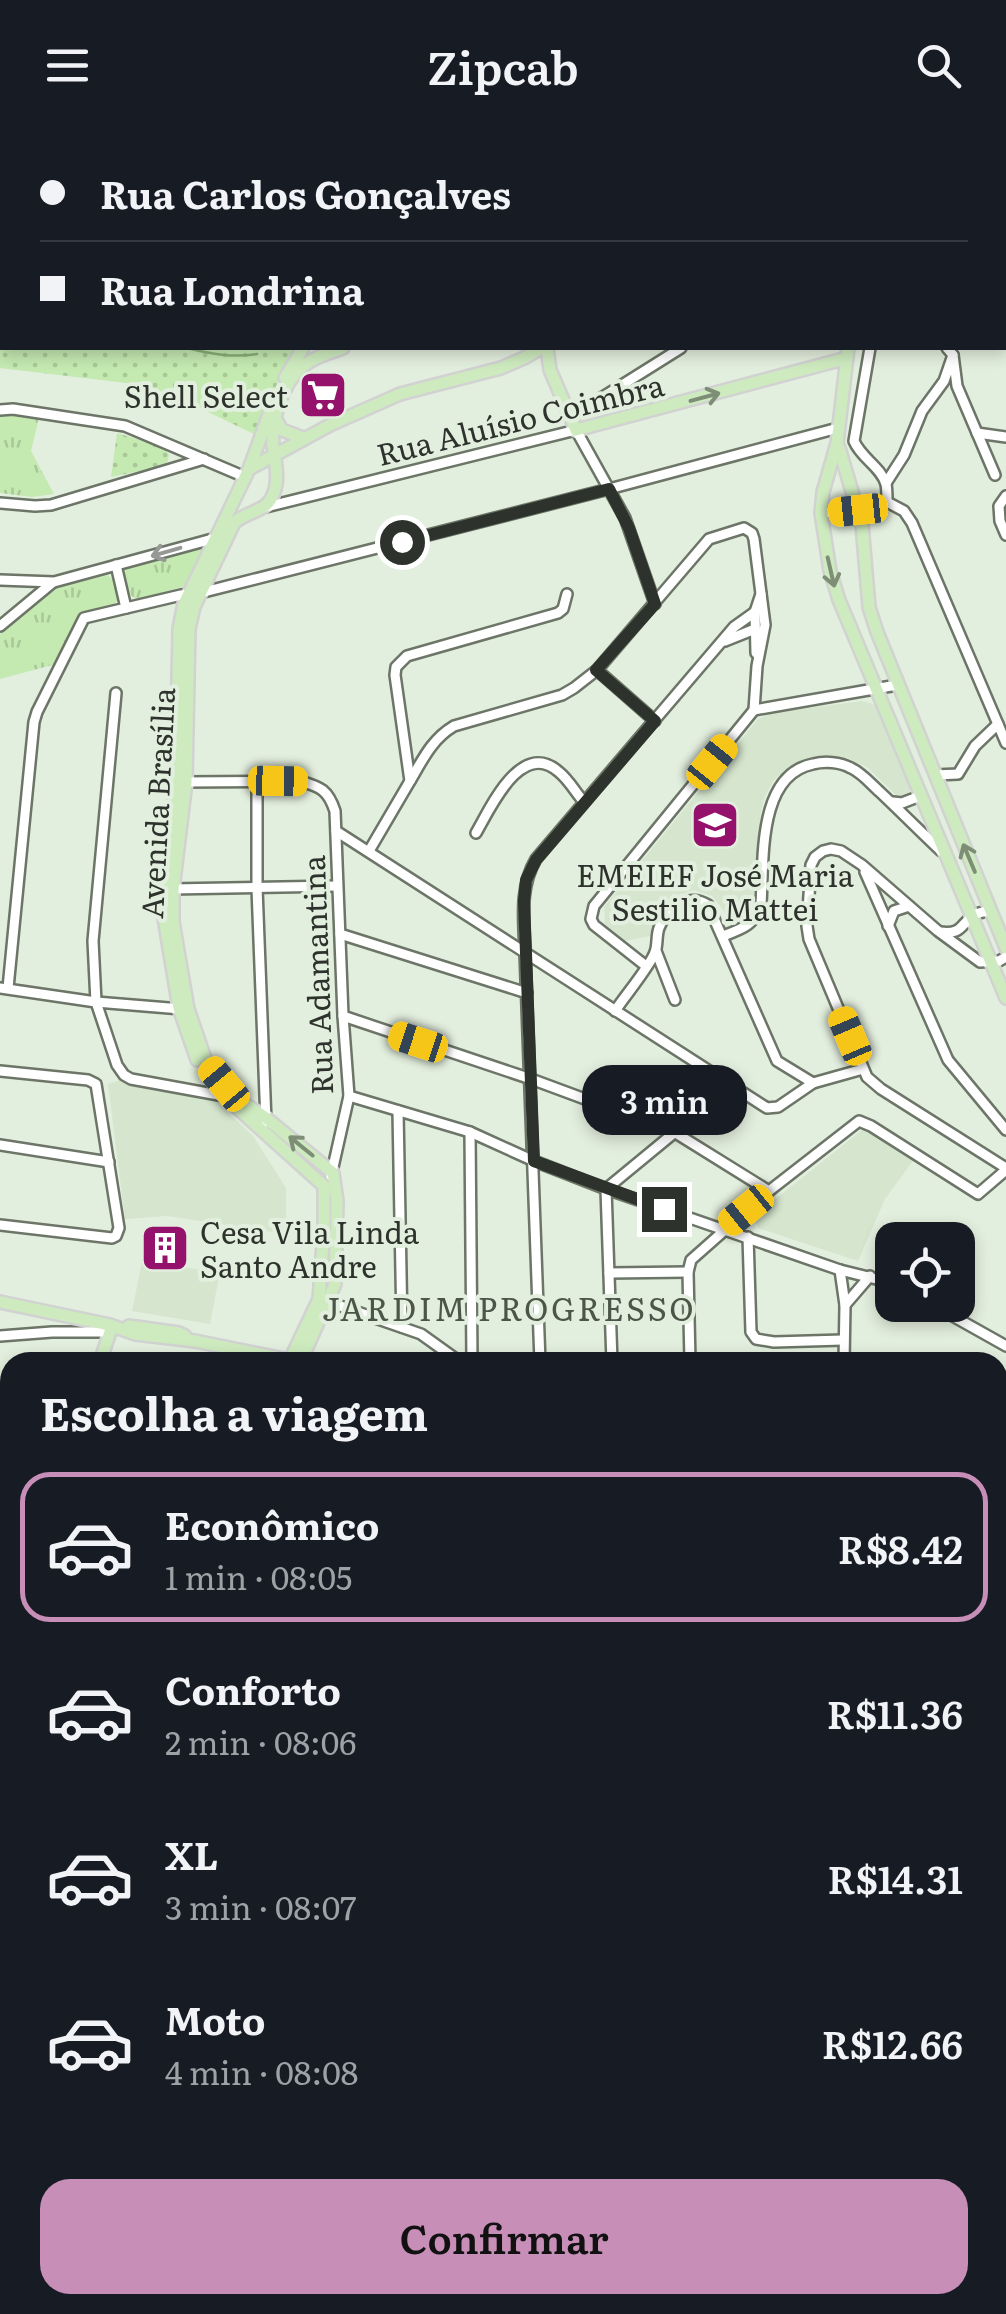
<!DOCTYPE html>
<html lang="pt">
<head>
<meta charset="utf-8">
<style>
  :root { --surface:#171b24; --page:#242831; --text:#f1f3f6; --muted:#9ea1a6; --line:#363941; --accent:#c78eb7 }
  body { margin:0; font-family:Literata,serif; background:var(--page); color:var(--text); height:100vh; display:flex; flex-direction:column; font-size:38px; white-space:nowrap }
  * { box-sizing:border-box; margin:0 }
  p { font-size:32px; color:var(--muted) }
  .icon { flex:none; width:55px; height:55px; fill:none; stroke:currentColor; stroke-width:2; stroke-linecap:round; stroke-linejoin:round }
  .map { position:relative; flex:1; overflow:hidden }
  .side { position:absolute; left:0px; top:1222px; width:1008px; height:962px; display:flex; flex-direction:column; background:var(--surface); border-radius:30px 30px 0 0; box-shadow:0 5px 15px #0003 }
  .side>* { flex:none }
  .top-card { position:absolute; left:0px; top:0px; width:1008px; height:220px; box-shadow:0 5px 15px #0003; display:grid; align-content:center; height:220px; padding:0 40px; background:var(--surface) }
  .controls { position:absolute; left:875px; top:1092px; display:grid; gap:20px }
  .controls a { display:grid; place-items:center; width:100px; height:100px; border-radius:20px; background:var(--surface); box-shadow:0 5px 15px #0003; font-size:50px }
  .end { position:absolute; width:45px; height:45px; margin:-22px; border:12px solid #2e322c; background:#fff; box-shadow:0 0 0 5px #fff }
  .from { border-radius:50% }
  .bubble { position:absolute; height:70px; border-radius:30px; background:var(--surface); box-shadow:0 5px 15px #0003; font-size:32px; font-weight:600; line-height:70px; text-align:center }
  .car { position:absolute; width:30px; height:60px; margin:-30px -15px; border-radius:12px; box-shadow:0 0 8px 2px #0007; background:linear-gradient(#f5c518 24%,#345 0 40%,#f5c518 0 76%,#345 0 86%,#f5c518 0) }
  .top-card b { display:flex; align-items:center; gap:35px; height:95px; font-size:38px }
  .top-card b+b { border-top:2px solid var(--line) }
  .top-card i { width:25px; height:25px; background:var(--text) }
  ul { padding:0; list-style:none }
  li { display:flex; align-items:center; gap:30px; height:150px; margin:0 20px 15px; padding:0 20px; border:5px solid transparent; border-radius:30px }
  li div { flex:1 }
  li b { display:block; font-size:38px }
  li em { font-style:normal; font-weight:600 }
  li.active { border-color:var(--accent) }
  li>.icon { width:90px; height:90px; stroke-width:1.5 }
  h2 { padding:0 40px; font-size:45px; line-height:120px }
  .button { display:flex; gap:20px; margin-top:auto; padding:20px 40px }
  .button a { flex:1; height:115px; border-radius:30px; background:var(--accent); color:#111; font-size:40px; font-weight:600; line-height:115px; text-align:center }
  header { display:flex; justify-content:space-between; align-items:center; height:130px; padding:0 40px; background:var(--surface); font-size:45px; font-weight:600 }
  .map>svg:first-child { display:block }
  .built { fill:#d5e5ce }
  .grass { fill:url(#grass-dots) }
  .park { fill:url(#park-tufts) }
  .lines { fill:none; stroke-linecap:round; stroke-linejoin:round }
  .stream { stroke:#88b074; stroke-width:2.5 }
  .river { stroke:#88b074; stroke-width:15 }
  .minor-casing { stroke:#6c7567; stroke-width:14 }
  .major-casing { stroke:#d1d2d1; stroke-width:16 }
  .minor { stroke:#fff; stroke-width:9 }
  .major { stroke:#ceebbf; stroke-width:11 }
  .oneway { stroke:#7e8e76 }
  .oneway2 { stroke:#969896 }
  .route { stroke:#2e322c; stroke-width:12 }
  .labels { text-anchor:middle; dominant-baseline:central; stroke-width:8; stroke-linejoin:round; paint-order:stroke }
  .poi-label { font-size:30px; fill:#2e322c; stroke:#e3efde; text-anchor:end }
  .street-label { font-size:30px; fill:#2e322c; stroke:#e3efde }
  .neighbourhood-label { font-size:32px; letter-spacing:2.5px; fill:#4c5648; stroke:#e3efde }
</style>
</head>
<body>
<header><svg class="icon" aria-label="menu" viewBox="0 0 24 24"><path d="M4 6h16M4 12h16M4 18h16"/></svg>Zipcab<svg class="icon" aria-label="search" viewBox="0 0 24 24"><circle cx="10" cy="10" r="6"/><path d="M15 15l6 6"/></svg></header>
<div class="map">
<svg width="1006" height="2184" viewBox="0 0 1006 2184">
  <defs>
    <pattern id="grass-dots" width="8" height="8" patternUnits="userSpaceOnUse" patternTransform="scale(2.5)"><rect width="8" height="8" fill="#c4e9b1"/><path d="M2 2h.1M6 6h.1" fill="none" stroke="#a9c898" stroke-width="1.8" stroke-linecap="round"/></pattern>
    <pattern id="park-tufts" width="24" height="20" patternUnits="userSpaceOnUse" patternTransform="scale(2.5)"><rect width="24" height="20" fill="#c4e9b1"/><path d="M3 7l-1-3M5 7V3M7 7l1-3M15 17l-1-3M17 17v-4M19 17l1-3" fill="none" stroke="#a9c898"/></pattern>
  </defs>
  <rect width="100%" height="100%" fill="#e3efde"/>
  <g class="built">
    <path d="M862 571 873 574 879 579 911 656 909 665 904 668 897 666 867 637 845 627 822 625 803 629 784 641 774 650 765 666 761 681 753 777 746 786 731 790 712 766 693 760 681 765 663 777 652 794 650 806 625 811 605 794 604 777 758 589 772 583Z"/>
    <path d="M121 950 213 968 253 1006 286 1058V1104L167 1086 125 1089 108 954Z"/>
    <path d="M867 996 915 1028 885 1069 858 1131 758 1098 755 1088 758 1083Z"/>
    <path d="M142 1132 220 1142 210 1194 132 1181Z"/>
  </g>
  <g class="grass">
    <path d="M0 117 2 118V218L295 219 282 242 256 305 183 270 143 255 0 238Z"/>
    <path d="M117 303 163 317 169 325 168 331 163 336 111 347Z"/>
  </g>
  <g class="park">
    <path d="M12 284 39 288 31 321 54 364 32 367 0 363V285Z"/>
    <path d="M206 416 189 455 139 469C126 467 124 453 123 442L128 437Z"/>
    <path d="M107 445 116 452 118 470 114 474 79 486 56 534 0 549V504L55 458Z"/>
  </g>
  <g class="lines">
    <g class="stream">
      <path d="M844 2 857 0"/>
      <path d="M0 162H2"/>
      <path d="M187 218C211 224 233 228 257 224"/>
    </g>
    <path class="river" d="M998 1662 1006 1667"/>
    <g class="minor-casing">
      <g id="minor">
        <path d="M567 0 569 2"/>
        <path d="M896 0 897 2"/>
        <path d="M141 2 143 0"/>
        <path d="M243 2 245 0"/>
        <path d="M928 2 938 0"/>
        <path d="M1005 31 1006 29"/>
        <path d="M0 72 2 73"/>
        <path d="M1005 133 1006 134"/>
        <path d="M870 218 854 311C861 328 881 337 886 354 887 359 887 366 887 372"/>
        <path d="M947 218 953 225 957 256 995 345"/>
        <path d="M0 280 13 279 125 296 245 347"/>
        <path d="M571 287 681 218"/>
        <path d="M977 303 1006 307"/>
        <path d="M886 353 904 325 922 281 944 251 953 225"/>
        <path d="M1006 366 999 376 1000 391 1006 405"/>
        <path d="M0 373 35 376 51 375 204 329"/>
        <path d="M266 377 576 300 625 388 655 474"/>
        <path d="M821 383 858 379 887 372 904 381 912 393 1006 613"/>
        <path d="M116 435 126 478"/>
        <path d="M0 450 54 452 216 408"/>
        <path d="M0 496 52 453"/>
        <path d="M725 511 755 499"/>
        <path d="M756 523 755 482 761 464"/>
        <path d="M597 540 655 591"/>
        <path d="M116 563 93 811 96 872 117 935 124 945 131 949 224 966"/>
        <path d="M935 645 958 644 975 616 998 594"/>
        <path d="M257 651V758L266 992"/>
        <path d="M410 651C423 629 432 609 454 596L562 565 574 558 597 540 709 409 744 398 752 403 754 409 765 495 757 536 754 580"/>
        <path d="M183 652 300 651C321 657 328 660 335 681L343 886 349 966 331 1046"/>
        <path d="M893 672 902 673 920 666"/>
        <path d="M336 701 767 978 778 977 813 953 863 939"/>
        <path d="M476 703C490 679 521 608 559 642 569 650 576 663 584 672"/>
        <path d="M369 721 410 651 395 545 396 537 407 526 558 483 563 479 567 464"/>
        <path d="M865 742 948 930 1006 1000"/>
        <path d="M171 759 337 756"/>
        <path d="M888 796 894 781 909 776"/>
        <path d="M940 802C963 805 960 794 974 785 979 782 985 782 990 780"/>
        <path d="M340 804 527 863"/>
        <path d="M723 806C742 799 755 795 761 774 764 731 757 645 813 634 825 631 840 632 851 638 862 643 871 654 880 662 901 682 921 702 941 721"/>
        <path d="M656 821 675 870"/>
        <path d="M1006 827 999 831 980 832 938 801 862 735 841 721 831 719 823 721 815 727 811 735 807 796 809 809 867 947 881 959 1006 1038"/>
        <path d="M646 836 594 795 591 789 594 776 754 580 897 555"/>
        <path d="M0 858 96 872 181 879"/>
        <path d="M8 858 34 592 37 582 84 488 181 465 200 463 609 359 838 298"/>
        <path d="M615 881C624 867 651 835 655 822 658 815 656 806 659 798 666 778 689 763 708 775L777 931 813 953"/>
        <path d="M343 886 531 949 674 1002 769 1061"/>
        <path d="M0 941 88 950 96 954 119 1098 116 1106 112 1108 0 1095"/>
        <path d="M349 966 470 1002 534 1031 606 1059 840 1140 892 1153"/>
        <path d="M398 981 402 1197"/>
        <path d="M470 1002 472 1232"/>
        <path d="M0 1015 109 1032"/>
        <path d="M748 1107 751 1202 756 1209 774 1212 843 1210"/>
        <path d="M840 1140 845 1175 844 1232"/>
        <path d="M609 1143 688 1142"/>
        <path d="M323 1170 421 1204 460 1232"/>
        <path d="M845 1175 870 1146"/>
        <path d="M933 1175 1006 1216"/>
        <path d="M0 1206 52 1202H110V1200"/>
        <path d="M540 1232 525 823C524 790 519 758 536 729L734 497 755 482"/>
        <path d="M612 1232 606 1059 731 956"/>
        <path d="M690 1232 688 1142 691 1130 769 1061 859 991 871 996 978 1064 1006 1040"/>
        <path d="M998 1293 1006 1273"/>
        <path d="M0 1309H10"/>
        <path d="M998 1335 1006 1329"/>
        <path d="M0 1400 10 1403"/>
        <path d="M998 1417 1006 1411"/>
        <path d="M998 1528 1006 1512"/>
        <path d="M998 1678 1006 1685"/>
        <path d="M998 1724 1006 1718"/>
        <path d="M0 1805 10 1808"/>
        <path d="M998 1816 1006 1806"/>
        <path d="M0 1906H10"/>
        <path d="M998 1990 1006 1994"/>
        <path d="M0 2063 10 2065"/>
        <path d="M998 2070 1006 2048"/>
        <path d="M0 2141 10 2152"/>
        <path d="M29 2175 37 2184"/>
        <path d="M531 2175V2184"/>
        <path d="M608 2175 609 2184"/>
        <path d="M4 2184 21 2175"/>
        <path d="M889 2184 900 2175"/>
        <path d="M952 2184 956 2175"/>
      </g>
    </g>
    <g class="major-casing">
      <g id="major">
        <path d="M101 0 103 2"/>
        <path d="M0 15 2 17"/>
        <path d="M547 218 550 240 576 300 847 228"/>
        <path d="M848 218 837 313 823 362 821 383 830 441 839 470 1006 868"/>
        <path d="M285 248 303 218"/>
        <path d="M275 288 282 300 303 308"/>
        <path d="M839 318 862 395 869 477 877 502 1006 818"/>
        <path d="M249 339 330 295 400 264 501 238 524 228 541 218"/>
        <path d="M197 930 179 878 163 782V759L176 652 179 498 184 474 249 339 271 279"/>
        <path d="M214 954 224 966 324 1056V1099L319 1169 290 1230"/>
        <path d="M0 1172 110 1195 135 1204 195 1211 294 1231"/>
        <path d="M129 1196 179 1203 185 1206"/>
        <path d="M301 1231 335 1154 337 1071 333 1043 266 988 244 973 207 934 188 879 177 815 173 791V759L186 652 189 499 194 477 234 393C245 382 264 382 271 369 281 352 275 333 273 315 271 290 282 254 302 237 314 227 329 223 343 218"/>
        <path d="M100 1232 110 1202"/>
        <path d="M998 1568 1006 1573"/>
        <path d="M0 1641 10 1595"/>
        <path d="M0 1985 10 2001"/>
        <path d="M212 2175 227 2184"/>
        <path d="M664 2175 696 2184"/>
        <path d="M435 2184 454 2175"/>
      </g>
    </g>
    <use href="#minor" class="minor"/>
    <use href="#major" class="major"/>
  </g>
  <defs><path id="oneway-shaft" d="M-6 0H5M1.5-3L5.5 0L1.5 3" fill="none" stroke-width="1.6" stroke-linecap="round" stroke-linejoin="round" transform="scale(2.5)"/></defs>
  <g class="oneway">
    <use href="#oneway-shaft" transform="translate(705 267) rotate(-15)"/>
    <use href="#oneway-shaft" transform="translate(831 442) rotate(77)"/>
    <use href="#oneway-shaft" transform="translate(969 728) rotate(-113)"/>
    <use href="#oneway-shaft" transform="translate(301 1016) rotate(-141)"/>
  </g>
  <use class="oneway2" href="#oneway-shaft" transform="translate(166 422) rotate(164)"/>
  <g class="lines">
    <path class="route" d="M402 412 609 359 629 398 655 474 596 540 655 591 536 730 526 750 524 771 534 1031 664 1079"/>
  </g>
  <defs>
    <g id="supermarket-square" transform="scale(2.5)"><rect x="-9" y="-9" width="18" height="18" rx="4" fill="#94126b" stroke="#e3efde"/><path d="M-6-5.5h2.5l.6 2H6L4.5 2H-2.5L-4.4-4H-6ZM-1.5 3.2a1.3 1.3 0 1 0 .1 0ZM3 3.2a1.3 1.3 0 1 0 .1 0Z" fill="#fff"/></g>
    <g id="school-square" transform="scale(2.5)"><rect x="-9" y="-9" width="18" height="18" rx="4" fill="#94126b" stroke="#e3efde"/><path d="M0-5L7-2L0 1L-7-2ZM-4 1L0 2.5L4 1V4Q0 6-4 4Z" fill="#fff"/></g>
    <g id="building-square" transform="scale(2.5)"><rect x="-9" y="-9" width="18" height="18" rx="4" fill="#94126b" stroke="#e3efde"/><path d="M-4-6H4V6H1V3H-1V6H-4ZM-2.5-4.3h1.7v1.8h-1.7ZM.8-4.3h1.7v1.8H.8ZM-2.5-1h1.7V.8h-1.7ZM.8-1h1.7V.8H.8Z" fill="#fff"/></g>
  </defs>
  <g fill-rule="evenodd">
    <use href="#supermarket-square" x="323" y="265"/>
    <use href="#school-square" x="715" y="695"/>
    <use href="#building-square" x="165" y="1118"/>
  </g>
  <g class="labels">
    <g class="poi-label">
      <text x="288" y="265">Shell Select</text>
      <text x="715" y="744" text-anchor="middle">EMEIEF José Maria<tspan x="715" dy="34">Sestilio Mattei</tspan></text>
      <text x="200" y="1101" text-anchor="start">Cesa Vila Linda<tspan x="200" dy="34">Santo Andre</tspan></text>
    </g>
    <g class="street-label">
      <text transform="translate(520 288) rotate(-14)">Rua Aluísio Coimbra</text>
      <text transform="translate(156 673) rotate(-87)">Avenida Brasília</text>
      <text transform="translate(316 845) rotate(-92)">Rua Adamantina</text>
    </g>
    <g class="neighbourhood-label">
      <text x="509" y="1177">JARDIM PROGRESSO</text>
    </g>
  </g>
</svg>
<div class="controls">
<a><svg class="icon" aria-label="locate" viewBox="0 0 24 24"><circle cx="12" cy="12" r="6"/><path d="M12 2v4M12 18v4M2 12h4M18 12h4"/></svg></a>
</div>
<i class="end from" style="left:402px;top:412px"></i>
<i class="end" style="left:664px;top:1079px"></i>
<div class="bubble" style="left:582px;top:935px;width:165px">3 min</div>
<i class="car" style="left:858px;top:380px;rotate:264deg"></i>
<i class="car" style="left:712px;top:632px;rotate:39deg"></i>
<i class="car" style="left:278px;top:651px;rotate:91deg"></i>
<i class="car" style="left:850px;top:906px;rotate:337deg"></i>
<i class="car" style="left:418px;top:912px;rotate:288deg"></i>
<i class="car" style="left:224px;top:954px;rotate:320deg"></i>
<i class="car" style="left:746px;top:1080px;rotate:231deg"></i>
<div class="top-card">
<b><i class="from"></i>Rua Carlos Gonçalves</b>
<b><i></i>Rua Londrina</b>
</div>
<section class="side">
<h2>Escolha a viagem</h2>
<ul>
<li class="active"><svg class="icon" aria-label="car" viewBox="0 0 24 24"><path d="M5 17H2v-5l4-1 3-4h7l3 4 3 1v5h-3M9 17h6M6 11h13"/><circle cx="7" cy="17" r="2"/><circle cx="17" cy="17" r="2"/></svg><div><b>Econômico</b><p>1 min · 08:05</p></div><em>R$8.42</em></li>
<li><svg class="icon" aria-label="car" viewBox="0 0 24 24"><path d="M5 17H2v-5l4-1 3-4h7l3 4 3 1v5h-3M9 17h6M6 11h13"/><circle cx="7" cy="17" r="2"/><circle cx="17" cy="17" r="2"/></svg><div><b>Conforto</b><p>2 min · 08:06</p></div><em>R$11.36</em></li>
<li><svg class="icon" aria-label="car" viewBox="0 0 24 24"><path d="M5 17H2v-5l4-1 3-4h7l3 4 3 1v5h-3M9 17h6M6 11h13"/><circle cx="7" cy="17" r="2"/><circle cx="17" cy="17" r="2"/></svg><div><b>XL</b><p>3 min · 08:07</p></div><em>R$14.31</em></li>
<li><svg class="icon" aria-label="car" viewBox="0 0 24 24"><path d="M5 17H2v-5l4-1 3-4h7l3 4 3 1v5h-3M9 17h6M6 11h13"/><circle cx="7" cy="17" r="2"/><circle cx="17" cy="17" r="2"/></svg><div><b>Moto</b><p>4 min · 08:08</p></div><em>R$12.66</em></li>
</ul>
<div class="button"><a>Confirmar</a></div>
</section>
</div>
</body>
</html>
